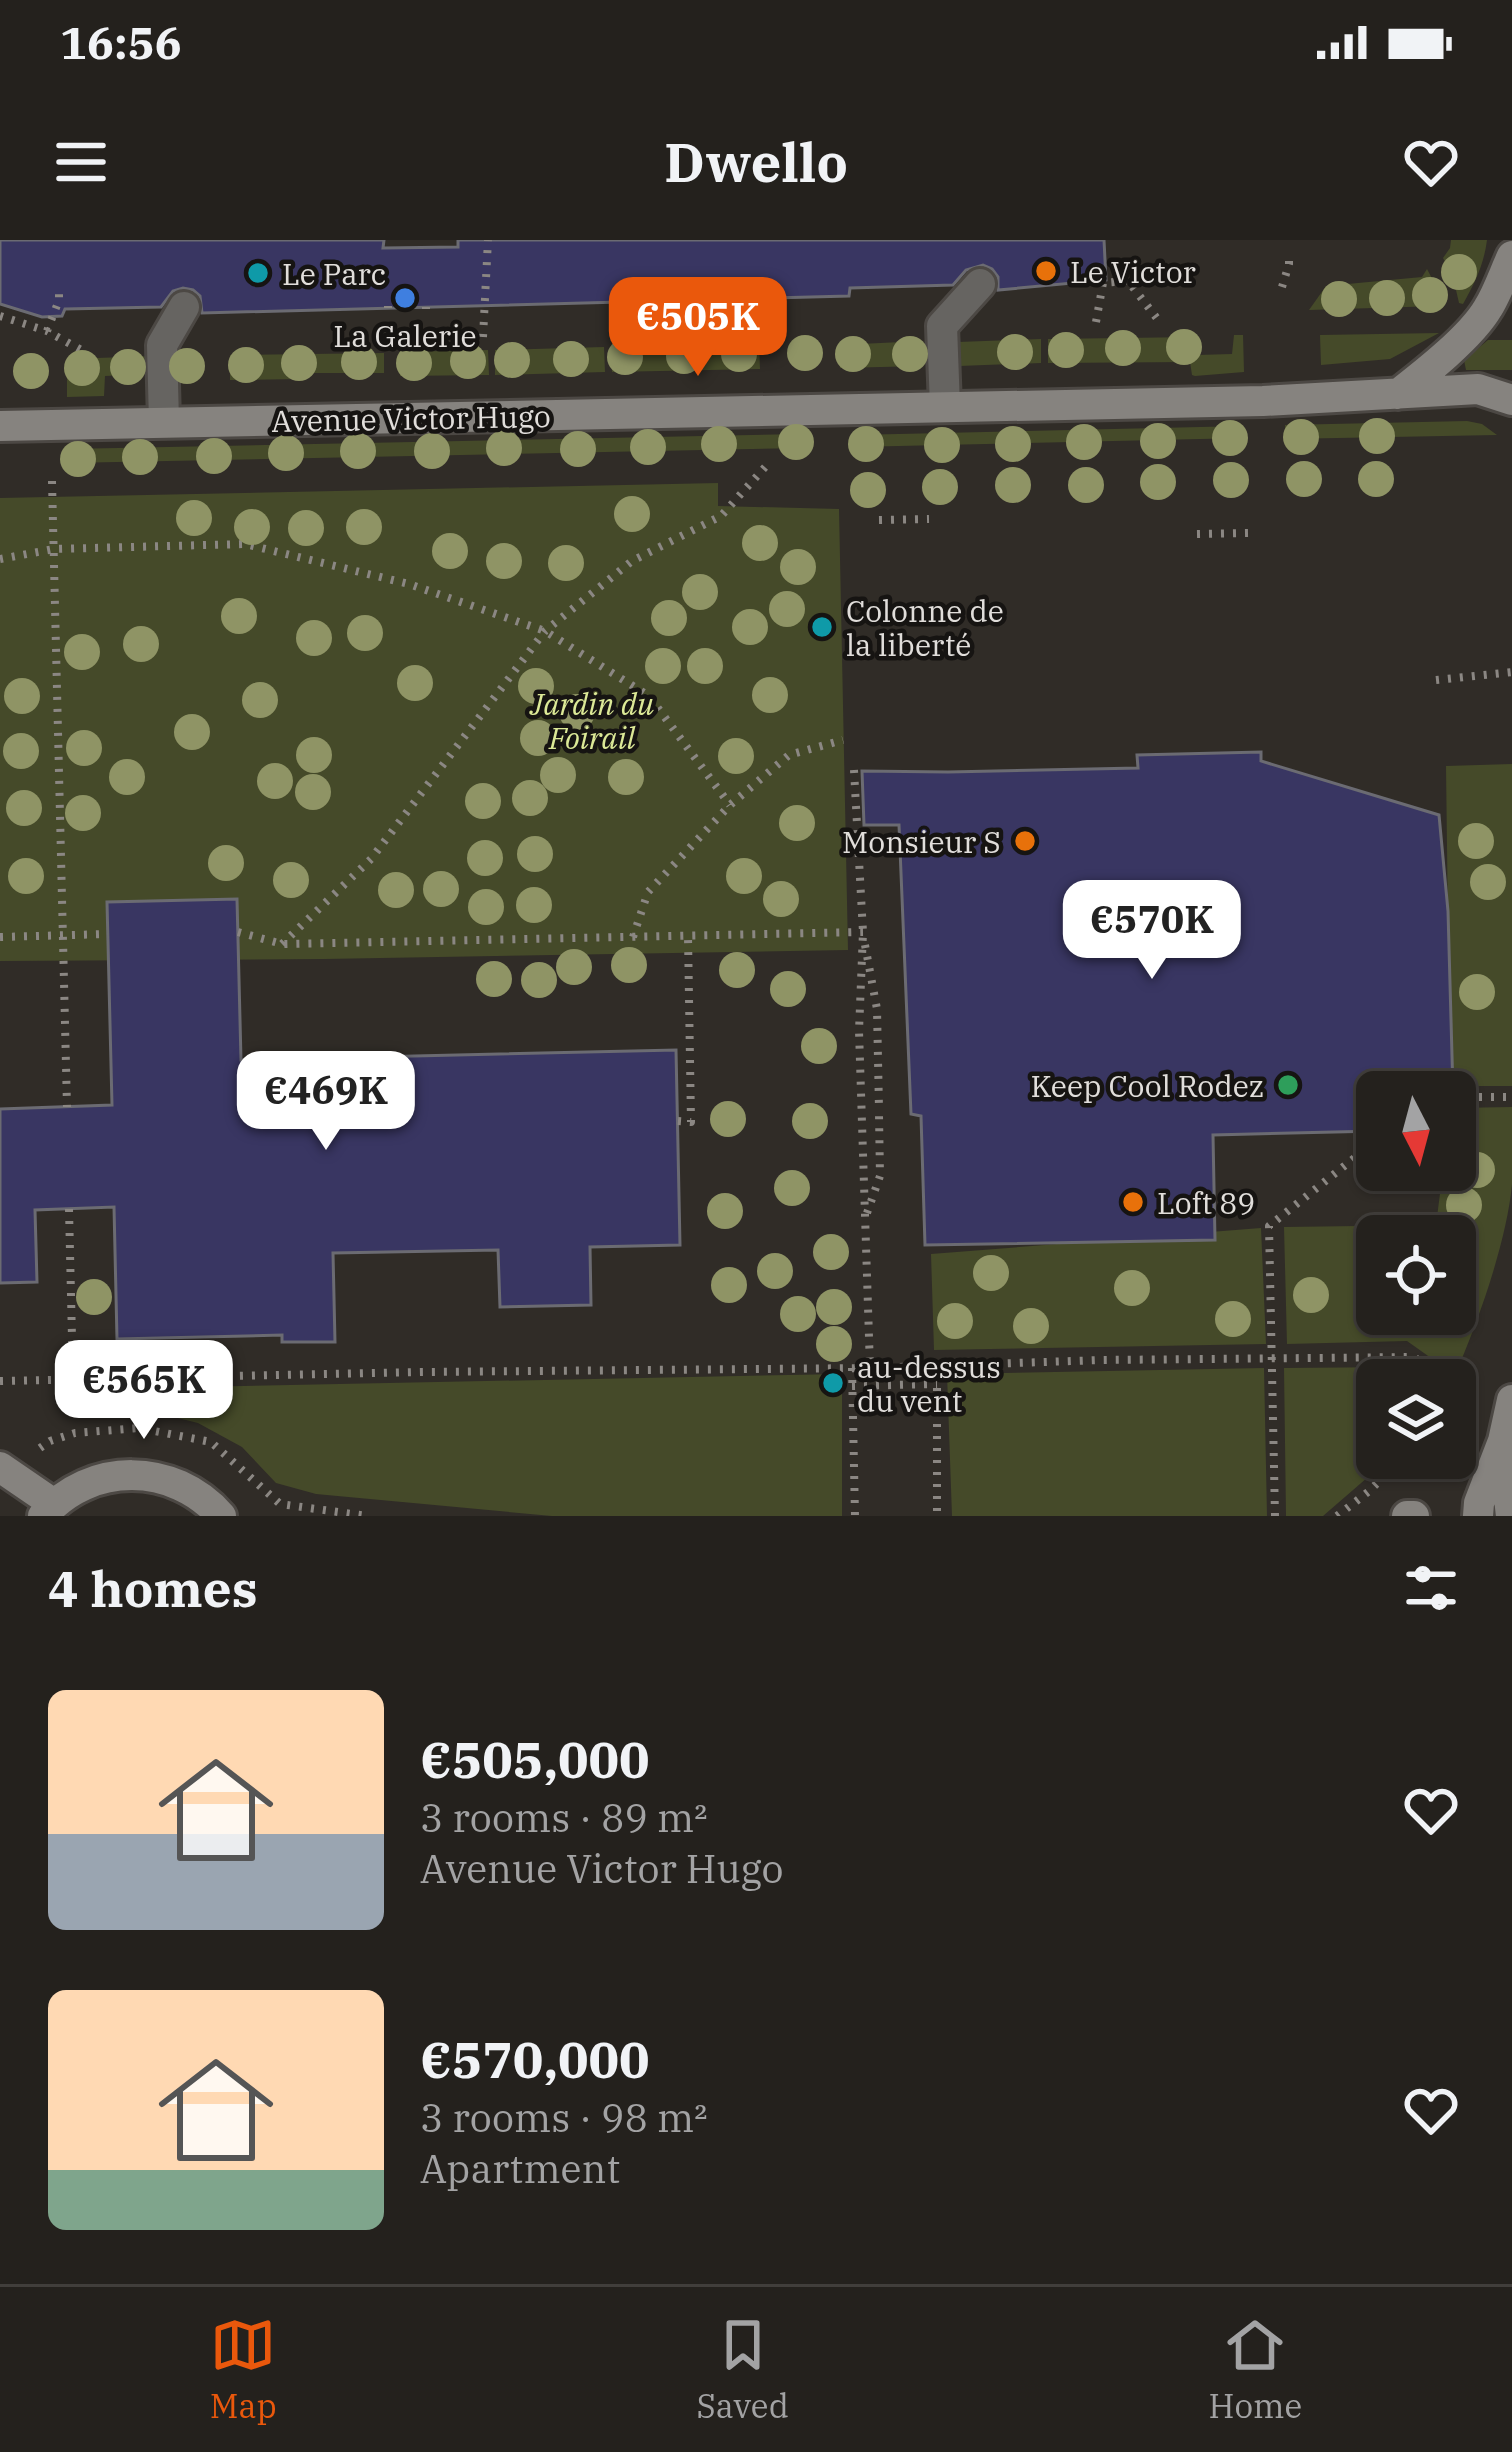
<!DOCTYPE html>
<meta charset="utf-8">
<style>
:root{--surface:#24211d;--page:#302e2a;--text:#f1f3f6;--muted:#a3a3a4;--line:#413e3b;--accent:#ea580c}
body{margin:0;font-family:"IBM Plex Serif",serif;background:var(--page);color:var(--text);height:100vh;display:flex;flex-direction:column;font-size:45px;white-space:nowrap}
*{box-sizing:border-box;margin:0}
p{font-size:39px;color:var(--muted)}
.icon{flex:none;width:66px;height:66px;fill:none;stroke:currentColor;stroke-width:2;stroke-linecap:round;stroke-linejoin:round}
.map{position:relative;height:1276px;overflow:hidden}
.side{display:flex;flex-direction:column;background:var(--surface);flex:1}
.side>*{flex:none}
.needle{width:78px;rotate:174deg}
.fabs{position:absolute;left:1356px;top:831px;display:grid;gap:24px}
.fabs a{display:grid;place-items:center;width:120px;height:120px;border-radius:18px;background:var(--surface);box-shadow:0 3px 9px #0004,0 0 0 3px var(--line);font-size:60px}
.price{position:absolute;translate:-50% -102px;padding:0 27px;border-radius:24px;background:#fff;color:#222;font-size:39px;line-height:78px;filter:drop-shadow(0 3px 6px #0008)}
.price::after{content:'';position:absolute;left:50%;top:72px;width:36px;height:27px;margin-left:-18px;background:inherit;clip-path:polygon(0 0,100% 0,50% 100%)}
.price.active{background:var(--accent);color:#fff}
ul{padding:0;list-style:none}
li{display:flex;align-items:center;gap:36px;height:300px;padding:0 48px}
li span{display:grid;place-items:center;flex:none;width:336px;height:240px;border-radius:18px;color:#555}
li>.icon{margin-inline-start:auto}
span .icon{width:144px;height:144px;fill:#fffc;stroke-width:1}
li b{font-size:51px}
h2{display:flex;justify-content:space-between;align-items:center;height:144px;padding:0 48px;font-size:51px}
.status{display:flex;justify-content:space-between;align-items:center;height:84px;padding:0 60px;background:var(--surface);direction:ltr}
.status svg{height:33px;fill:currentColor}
header{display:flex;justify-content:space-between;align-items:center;height:156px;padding:0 48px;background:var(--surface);font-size:54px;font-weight:700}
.tabs{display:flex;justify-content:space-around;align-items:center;height:168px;border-top:3px solid var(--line);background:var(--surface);font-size:33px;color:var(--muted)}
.tabs a{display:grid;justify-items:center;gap:6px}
.tabs .active{color:var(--accent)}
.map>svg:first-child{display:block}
.green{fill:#454a29;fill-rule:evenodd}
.building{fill:#393662;stroke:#6b6b72;stroke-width:3}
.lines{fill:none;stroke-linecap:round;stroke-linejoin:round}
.service-casing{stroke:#4c4844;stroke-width:36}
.secondary-casing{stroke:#4c4844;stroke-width:36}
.path{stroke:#8b8783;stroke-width:8;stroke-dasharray:3 9;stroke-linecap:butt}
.service{stroke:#666461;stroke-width:30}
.secondary{stroke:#86837f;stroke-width:30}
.tree{fill:#8f9465}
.food-dot{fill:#e8710a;stroke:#161412;stroke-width:4.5}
.culture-dot{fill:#0f9aa8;stroke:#161412;stroke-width:4.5}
.shop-dot{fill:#3f7fe0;stroke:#161412;stroke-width:4.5}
.leisure-dot{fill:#2e9e5b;stroke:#161412;stroke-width:4.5}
.labels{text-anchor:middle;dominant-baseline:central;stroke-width:9;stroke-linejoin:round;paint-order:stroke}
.poi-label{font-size:30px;fill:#e1dedb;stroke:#161412;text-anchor:start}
.street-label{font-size:30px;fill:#e1dedb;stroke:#161412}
.park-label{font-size:30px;font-style:italic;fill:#dce997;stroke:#161412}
</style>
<div class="status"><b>16:56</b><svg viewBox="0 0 49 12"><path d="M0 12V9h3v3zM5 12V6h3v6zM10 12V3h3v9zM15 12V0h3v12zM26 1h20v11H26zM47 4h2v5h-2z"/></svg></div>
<header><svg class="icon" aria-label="menu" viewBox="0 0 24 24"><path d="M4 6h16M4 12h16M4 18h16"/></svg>Dwello<svg class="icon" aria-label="heart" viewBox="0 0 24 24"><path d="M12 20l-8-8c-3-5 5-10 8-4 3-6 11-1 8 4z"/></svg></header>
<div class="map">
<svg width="1512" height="1276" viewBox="0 0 1512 1276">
<rect width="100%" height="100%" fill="#302c27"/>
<path class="green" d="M1451,0H1487C1484,24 1475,43 1463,64L1459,63L1453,37L1443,18L1450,8Z
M1427,29L1435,44L1439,66L1309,70L1326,46L1422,37Z
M1439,93L1390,119L1321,125L1320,95Z
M1234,95H1243L1244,132L1195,136L1192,135L1190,122L1048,123V99L1196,97L1197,115L1232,114Z
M1041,99V123L959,126L958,102Z
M1488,100H1512V130H1466L1464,120Z
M922,101L923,126L840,128L839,105Z
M759,104L760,129L612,132L611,107Z
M604,107L605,132L495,135V110Z
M488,110L489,135L400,136L399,112Z
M384,113V133H300V139L230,140V115Z
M155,116V134L105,136L104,156L67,157V119Z
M1467,181L1482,184L1497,195L1285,199V185Z
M1244,186V198L855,207V195Z
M801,194V208L67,223V209Z
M718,243V266L839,269L848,710L324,719L0,721V258Z
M1512,524V846H1450L1446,526Z
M1512,867C1512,893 1512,919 1512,944C1507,1001 1478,1082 1455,1135L1407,1101L1287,1104L1284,987L1436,985L1443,930H1455V868ZM1377,996H1455V1074H1377Z
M1261,988L1266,1104L934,1110L931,1014Z
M1402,1127L1424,1140H1377V1218H1390L1323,1276H1286L1284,1128Z
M1264,1128L1267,1276H952L947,1134Z
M842,1134V1276H552L316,1254L276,1243L242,1207L198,1183L146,1170L89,1173V1149Z"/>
<path class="building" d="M0,0H384L383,8L458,7V0H1104L1106,40L998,50V37L992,29L983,25L966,30L953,45L850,48L849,56L202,73L200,56L193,50L183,48L173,51L161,67L65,69L62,76L42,77L0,64Z
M1261,512V521L1439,575L1448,671L1453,852H1377V891L1213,895L1215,1000L925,1005L921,876L911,874L899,585H864L862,531L948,532L1138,528L1137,515Z
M237,659L241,820L676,810L680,1005L590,1007L591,1065L500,1067L498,1010L333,1013L335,1102H282V1095L117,1099L114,967L35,970L37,1042L0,1043V869L112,865L107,662Z"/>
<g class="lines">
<defs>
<path id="service" d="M945,167L942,86L980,44
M164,182L162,105L184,67"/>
<path id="secondary" d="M1398,154C1425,133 1471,97 1488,68C1498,52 1504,33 1512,16
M0,186L1263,161L1478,149L1512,160
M1503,1204L1511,1276
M0,1227L54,1264
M43,1276C90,1221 174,1222 221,1276
M1407,1276H1414
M1478,1276L1479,1263L1503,1201L1512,1160"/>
</defs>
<use href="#service" class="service-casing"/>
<use href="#secondary" class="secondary-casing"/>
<path class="path" d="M1282,47L1289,24V13
M388,66V68
M426,67V69
M0,76L47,91L83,111
M1096,82L1103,43L1128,41L1159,81
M47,91L59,60V48
M483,97L488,0
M52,241L67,867
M879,280L929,279
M1197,294L1250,293
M0,319L54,309L245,304L409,344L545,391L649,456L730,565
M1436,440L1512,432
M854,530L863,692L859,791L870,1128
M238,692L282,704L863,692
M0,697L108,694
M633,697L648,652L730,565L789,515L843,500
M282,704L371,619L545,391L632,321L721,276L767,225
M865,705L877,769L879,869
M1455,857H1512
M678,881L691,882L688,696
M69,969L74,1184
M867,973L880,936L879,875
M937,1124V1276
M852,1128L855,1276
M0,1141L421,1132L870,1128L1102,1120L1414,1117L1443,1140
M852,1146L937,1144
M1455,1158L1470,1182
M40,1208L50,1201L75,1193L139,1188L211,1202L280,1264L367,1276
M1275,1276L1269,986L1377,900
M1337,1276L1368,1252L1403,1218"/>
<use href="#service" class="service"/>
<use href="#secondary" class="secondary"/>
</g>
<g class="tree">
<circle cx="1459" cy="32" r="18"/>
<circle cx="1430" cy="55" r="18"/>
<circle cx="1387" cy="58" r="18"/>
<circle cx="1339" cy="59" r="18"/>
<circle cx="1184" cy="107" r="18"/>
<circle cx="1123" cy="108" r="18"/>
<circle cx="1066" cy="110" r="18"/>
<circle cx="1015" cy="112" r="18"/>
<circle cx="805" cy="113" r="18"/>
<circle cx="739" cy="114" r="18"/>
<circle cx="853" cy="114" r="18"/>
<circle cx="910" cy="114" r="18"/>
<circle cx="684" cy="116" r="18"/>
<circle cx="625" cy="117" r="18"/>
<circle cx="571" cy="119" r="18"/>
<circle cx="512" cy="120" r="18"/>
<circle cx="468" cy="121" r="18"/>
<circle cx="359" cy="122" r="18"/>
<circle cx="299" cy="123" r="18"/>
<circle cx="414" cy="123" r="18"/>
<circle cx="246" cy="125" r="18"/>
<circle cx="187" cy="126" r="18"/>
<circle cx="128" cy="127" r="18"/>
<circle cx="82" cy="128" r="18"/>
<circle cx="31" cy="131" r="18"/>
<circle cx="1377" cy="196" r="18"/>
<circle cx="1301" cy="197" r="18"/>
<circle cx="1230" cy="198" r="18"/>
<circle cx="1158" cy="201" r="18"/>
<circle cx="796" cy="202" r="18"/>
<circle cx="1084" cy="202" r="18"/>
<circle cx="719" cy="204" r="18"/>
<circle cx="866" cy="204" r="18"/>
<circle cx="1013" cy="204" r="18"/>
<circle cx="942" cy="205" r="18"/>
<circle cx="648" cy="207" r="18"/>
<circle cx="504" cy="208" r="18"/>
<circle cx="578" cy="209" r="18"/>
<circle cx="358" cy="211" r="18"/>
<circle cx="432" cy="211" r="18"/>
<circle cx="286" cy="213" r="18"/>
<circle cx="214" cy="216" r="18"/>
<circle cx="140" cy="217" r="18"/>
<circle cx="78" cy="219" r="18"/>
<circle cx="1304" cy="239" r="18"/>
<circle cx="1376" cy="239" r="18"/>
<circle cx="1231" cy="240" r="18"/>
<circle cx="1158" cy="242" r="18"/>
<circle cx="1013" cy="245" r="18"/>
<circle cx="1086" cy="245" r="18"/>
<circle cx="940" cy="247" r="18"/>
<circle cx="868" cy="250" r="18"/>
<circle cx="632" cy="274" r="18"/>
<circle cx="194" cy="278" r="18"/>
<circle cx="252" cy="287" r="18"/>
<circle cx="364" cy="287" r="18"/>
<circle cx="306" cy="288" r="18"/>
<circle cx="760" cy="303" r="18"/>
<circle cx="450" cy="311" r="18"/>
<circle cx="504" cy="321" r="18"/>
<circle cx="566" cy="323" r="18"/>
<circle cx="798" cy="327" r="18"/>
<circle cx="700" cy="352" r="18"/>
<circle cx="787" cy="369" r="18"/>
<circle cx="239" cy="376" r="18"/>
<circle cx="669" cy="378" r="18"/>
<circle cx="750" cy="387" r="18"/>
<circle cx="365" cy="393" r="18"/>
<circle cx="314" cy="398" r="18"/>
<circle cx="141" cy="404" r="18"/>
<circle cx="82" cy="412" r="18"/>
<circle cx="663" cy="426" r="18"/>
<circle cx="705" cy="426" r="18"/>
<circle cx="415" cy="443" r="18"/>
<circle cx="536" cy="446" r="18"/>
<circle cx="770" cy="455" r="18"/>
<circle cx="22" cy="456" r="18"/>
<circle cx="260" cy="460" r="18"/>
<circle cx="577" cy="472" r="18"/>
<circle cx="192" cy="492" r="18"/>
<circle cx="538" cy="498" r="18"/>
<circle cx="84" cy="508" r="18"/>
<circle cx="21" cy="511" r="18"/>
<circle cx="314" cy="515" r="18"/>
<circle cx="736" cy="516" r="18"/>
<circle cx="558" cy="535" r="18"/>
<circle cx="127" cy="537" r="18"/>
<circle cx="626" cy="537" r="18"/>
<circle cx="275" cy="541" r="18"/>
<circle cx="313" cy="552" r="18"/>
<circle cx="530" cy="558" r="18"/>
<circle cx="483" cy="561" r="18"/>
<circle cx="24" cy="568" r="18"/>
<circle cx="83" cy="573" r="18"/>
<circle cx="797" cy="583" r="18"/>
<circle cx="1476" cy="601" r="18"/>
<circle cx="535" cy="614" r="18"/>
<circle cx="485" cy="618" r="18"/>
<circle cx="226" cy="623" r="18"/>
<circle cx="26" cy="636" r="18"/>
<circle cx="744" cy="636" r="18"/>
<circle cx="291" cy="640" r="18"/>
<circle cx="1488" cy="642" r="18"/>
<circle cx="441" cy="649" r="18"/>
<circle cx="396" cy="650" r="18"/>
<circle cx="781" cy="659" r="18"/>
<circle cx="534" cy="665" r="18"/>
<circle cx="486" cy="667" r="18"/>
<circle cx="629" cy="725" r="18"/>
<circle cx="574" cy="727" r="18"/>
<circle cx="737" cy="730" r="18"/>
<circle cx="494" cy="739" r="18"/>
<circle cx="539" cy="740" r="18"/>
<circle cx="788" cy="749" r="18"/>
<circle cx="1477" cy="752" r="18"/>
<circle cx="819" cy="806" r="18"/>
<circle cx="728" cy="879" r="18"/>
<circle cx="810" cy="881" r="18"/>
<circle cx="1477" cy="930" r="18"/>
<circle cx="792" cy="948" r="18"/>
<circle cx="1464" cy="965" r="18"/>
<circle cx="725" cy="971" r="18"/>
<circle cx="831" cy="1012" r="18"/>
<circle cx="775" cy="1031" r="18"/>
<circle cx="991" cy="1033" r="18"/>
<circle cx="729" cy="1045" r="18"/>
<circle cx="1132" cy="1048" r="18"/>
<circle cx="1311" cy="1055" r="18"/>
<circle cx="94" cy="1057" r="18"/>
<circle cx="834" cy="1067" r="18"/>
<circle cx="798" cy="1074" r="18"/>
<circle cx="1233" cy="1079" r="18"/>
<circle cx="955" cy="1081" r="18"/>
<circle cx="1031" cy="1086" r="18"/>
<circle cx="834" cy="1104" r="18"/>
</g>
<g class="food-dot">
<circle cx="1046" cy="31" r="12"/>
<circle cx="1025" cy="601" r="12"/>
<circle cx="1133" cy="962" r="12"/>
</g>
<g class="culture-dot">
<circle cx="258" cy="33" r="12"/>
<circle cx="822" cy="387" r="12"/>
<circle cx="833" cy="1143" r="12"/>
</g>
<circle class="shop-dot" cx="405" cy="58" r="12"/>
<circle class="leisure-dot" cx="1288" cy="845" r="12"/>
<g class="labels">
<g class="poi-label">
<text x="1070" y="31">Le Victor</text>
<text x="282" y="33">Le Parc</text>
<text x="405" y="95" text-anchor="middle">La Galerie</text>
<text x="846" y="370">Colonne de<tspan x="846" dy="34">la liberté</tspan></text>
<text x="1001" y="601" text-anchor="end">Monsieur S</text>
<text x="1264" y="845" text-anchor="end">Keep Cool Rodez</text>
<text x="1157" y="962">Loft 89</text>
<text x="857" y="1126">au-dessus<tspan x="857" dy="34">du vent</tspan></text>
</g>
<g class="street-label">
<text transform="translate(411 178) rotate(-1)">Avenue Victor Hugo</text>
</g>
<g class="park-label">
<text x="592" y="463">Jardin du<tspan x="592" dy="34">Foirail</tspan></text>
</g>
</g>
</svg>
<div class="fabs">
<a><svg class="needle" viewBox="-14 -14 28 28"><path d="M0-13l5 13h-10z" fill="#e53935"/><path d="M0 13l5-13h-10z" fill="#a3a3a4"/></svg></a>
<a><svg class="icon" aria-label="locate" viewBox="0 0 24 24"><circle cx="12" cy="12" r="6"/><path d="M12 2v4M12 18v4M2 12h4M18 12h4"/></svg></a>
<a><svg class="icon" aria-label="layers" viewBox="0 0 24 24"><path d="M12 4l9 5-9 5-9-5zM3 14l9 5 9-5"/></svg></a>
</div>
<b class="price active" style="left:698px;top:139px">€505K</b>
<b class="price" style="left:1152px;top:742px">€570K</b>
<b class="price" style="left:326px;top:913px">€469K</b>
<b class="price" style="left:144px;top:1202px">€565K</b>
</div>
<section class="side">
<h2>4 homes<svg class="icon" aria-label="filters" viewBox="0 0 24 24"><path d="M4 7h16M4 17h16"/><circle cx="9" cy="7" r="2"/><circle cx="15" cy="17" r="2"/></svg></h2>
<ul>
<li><span style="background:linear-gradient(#ffd9b3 60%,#9aa5b1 0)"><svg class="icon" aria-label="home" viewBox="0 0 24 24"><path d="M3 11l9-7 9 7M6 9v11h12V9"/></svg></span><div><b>€505,000</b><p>3 rooms · 89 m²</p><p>Avenue Victor Hugo</p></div><svg class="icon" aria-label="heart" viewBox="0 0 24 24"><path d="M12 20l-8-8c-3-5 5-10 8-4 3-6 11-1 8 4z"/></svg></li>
<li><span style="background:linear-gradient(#ffd9b3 75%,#7fa58c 0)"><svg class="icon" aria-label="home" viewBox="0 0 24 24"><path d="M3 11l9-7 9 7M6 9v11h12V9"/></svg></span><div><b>€570,000</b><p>3 rooms · 98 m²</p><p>Apartment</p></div><svg class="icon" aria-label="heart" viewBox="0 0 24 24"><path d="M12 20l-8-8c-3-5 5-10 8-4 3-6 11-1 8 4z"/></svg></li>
</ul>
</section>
<nav class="tabs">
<a class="active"><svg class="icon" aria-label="map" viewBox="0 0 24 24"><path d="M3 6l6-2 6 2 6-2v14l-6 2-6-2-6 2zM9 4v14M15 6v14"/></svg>Map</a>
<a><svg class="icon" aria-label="saved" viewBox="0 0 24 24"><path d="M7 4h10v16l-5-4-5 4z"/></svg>Saved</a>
<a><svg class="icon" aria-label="home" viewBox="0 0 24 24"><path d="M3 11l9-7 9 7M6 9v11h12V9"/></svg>Home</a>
</nav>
